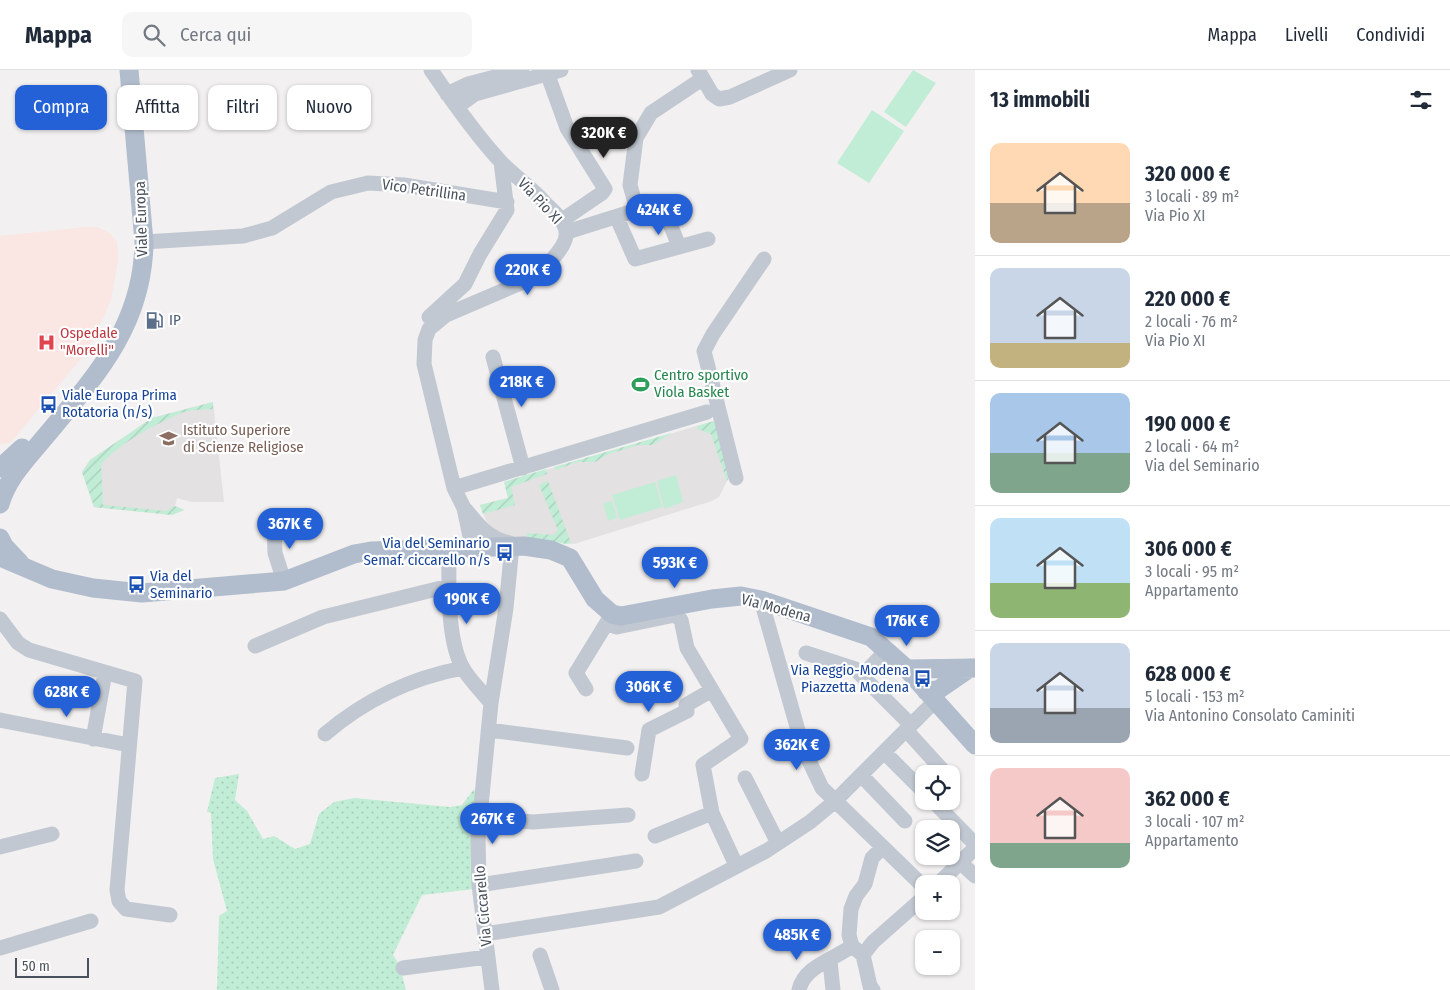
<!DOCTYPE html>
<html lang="it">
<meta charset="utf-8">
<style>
:root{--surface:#fff;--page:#f6f6f7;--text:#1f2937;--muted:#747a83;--line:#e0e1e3;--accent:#2461d7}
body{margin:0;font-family:"Fira Sans Condensed",sans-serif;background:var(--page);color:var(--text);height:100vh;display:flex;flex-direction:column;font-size:19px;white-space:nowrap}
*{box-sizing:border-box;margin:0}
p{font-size:16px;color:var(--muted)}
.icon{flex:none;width:28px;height:28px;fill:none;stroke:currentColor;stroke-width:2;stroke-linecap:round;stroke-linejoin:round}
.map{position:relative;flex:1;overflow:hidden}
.drawer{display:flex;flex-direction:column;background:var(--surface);width:475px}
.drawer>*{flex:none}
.guide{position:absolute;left:15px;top:15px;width:475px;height:45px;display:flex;gap:10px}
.buttons{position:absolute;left:915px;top:695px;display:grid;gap:10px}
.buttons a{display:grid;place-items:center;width:45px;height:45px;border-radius:10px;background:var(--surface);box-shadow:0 1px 4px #0004;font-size:25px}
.scale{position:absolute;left:15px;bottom:12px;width:74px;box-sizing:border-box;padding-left:5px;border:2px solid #49515c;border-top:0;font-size:14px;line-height:18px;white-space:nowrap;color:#49515c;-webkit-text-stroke:4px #fff;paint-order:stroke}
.price{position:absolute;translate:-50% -42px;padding:0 11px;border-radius:18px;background:var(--accent);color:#fff;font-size:16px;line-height:32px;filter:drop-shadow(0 1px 2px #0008)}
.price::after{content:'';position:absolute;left:50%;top:30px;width:15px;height:11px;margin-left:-8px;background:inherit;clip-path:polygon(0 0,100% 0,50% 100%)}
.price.current{background:#222;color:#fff}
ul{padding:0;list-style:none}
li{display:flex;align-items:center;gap:15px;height:125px;padding:0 15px}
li+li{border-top:1px solid var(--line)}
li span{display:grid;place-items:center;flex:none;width:140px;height:100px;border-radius:10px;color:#555}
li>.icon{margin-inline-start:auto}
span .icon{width:60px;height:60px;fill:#fffc;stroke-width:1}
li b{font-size:21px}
h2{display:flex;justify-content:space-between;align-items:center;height:60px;padding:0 15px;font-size:21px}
.chip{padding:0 18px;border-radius:10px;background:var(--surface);box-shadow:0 1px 4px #0004;font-size:18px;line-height:45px}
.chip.current{background:var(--accent);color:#fff}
header{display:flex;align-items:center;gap:30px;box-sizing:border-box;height:70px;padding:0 25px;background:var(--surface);border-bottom:1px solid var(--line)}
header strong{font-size:24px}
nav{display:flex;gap:28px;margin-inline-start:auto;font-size:18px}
.search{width:350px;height:45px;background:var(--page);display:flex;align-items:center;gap:12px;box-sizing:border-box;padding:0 18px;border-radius:10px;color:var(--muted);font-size:19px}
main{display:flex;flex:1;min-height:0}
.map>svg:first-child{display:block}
.education{fill:#e3e1e1}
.medical{fill:#fae6e2}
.grass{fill:url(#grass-dots)}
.garden{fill:url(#garden-furrows)}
.pitch{fill:#c1edd6}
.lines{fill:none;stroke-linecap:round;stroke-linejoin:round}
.minor{stroke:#c1c8d1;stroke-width:15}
.major{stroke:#b1bccd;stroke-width:19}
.labels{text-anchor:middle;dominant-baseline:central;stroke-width:4.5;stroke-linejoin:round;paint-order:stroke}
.street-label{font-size:15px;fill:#49515c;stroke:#fff}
.service-label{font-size:15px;fill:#4e5e75;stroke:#fff;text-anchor:start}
.health-label{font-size:15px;fill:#be3a42;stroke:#fff;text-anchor:start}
.leisure-label{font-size:15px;fill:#27864d;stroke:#fff;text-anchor:start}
.transit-label{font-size:15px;fill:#164399;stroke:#fff;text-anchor:start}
.education-label{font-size:15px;fill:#785e54;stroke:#fff;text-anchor:start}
</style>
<header>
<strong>Mappa</strong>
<div class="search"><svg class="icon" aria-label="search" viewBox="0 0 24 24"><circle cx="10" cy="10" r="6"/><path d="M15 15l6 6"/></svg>Cerca qui</div>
<nav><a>Mappa</a><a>Livelli</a><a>Condividi</a></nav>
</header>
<main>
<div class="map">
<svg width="975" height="920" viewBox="0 0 975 920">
<defs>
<pattern id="grass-dots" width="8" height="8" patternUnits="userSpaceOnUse" patternTransform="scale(1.25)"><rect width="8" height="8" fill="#c1edd6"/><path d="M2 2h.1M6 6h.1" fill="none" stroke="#a7cdba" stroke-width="1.8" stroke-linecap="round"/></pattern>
<pattern id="garden-furrows" width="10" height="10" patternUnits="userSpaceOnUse" patternTransform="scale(1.25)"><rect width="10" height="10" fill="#c1edd6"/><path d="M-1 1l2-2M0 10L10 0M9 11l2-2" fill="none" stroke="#a7cdba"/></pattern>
</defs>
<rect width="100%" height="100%" fill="#f2f0f0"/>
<path class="education" d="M213,332L224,432H191L177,428L175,436L184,440L172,445L94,437L82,402L90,390L152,348Z
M714,351L731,403L719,427L712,431L574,474L503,466L490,457L485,448L480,435L508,428L504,412Z"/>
<path class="medical" d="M86,157H97L111,164L117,172L118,190L111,229L99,258L83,286L10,373L0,374V166Z"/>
<path class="grass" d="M239,704L235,730L247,741L263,769L274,766L295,779L310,774L319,744L334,732L354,728L450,737L462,735L474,719L477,729L475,819L422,825L393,885L399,894L406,920H217L219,846L227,841L213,789L211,743L207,742L215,708Z"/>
<path class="garden" d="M213,332V339C203,340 188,339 179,344C151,357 123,371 101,394L103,435L166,441L175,436L184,440L172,445L94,437L82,402L90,390L152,348Z
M714,351L731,403L727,411L711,364L698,359L697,356Z
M672,363L653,375H638L609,384L595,392H577L556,400L554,397Z
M546,399L547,404L511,417L515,435L483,444L480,435L508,428L504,412Z
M548,411L571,473L567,474L527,468V463L554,465L558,460L539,415Z"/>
<path class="pitch" d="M913,0L936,13L906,57L884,42Z
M872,40L904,61L869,113L837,93Z
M676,405L683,432L664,439L657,411Z
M655,412L662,437L620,450L612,425Z
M612,431L617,448L608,451L603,433Z"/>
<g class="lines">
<path class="minor" d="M431,0C452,31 475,64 501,92C515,107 533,118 546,134C553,141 565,151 566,161C569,177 541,201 530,209L446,245L429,259L425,270L424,294L454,418L464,438L472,476
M546,0L567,58L605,119L602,123L561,151
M698,0L712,24L719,29L730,27L790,0
M447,24L468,14L522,0
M457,37L475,24L561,0
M637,140L630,115L636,68L651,43L702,9
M617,148L635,189L708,169
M567,162L637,140L663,137L679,176
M144,172L243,166L272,158L331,122L368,113L404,115L507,132
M429,247L465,214L480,184L507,140L501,92
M493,287L523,398
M736,408L704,281L713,264L764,189
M454,418L707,342
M466,440C479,456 489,469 510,473
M274,453L275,483L284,511
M449,477C449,509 446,572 464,600C471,611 482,622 491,633
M761,530L803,678L822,718L924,817
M0,549L18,573L29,580L135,611L117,820L119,831L126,839L170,845
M607,554L617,557L675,545L681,550L687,578L741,669L703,695L712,743
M255,576L323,547L449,516
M806,583L855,599L911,655
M862,606L886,581
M586,619L576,603L611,546
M0,650L129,675
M489,660L627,678
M906,660L946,704
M325,664C366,629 410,608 463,598
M93,669L105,603
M884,682L924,722
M642,704L649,660L687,641L686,635L712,620
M861,705L905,751
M745,708L778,773
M933,731L975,774
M480,748L533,752L628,745
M655,766L712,743L736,795
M0,777L52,764
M960,792L975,806
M938,814L975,778
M479,815L636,791
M485,864L659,837L766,781L810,752L834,732L935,631
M0,878L91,851
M540,885L552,920
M863,885L852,876L849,865L851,839L856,826L865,814L872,788L882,778
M830,891L833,920
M403,898L487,887
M492,920L479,815L478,767L491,633L506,538L512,476
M799,920C804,896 835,889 852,876
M873,920L870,916L863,885L873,872L924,827"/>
<path class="major" d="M0,398L22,378
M0,434C8,407 27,389 44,368C95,307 143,256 144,172L129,0
M0,468L4,476L20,493
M0,487L52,509L93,518L142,523L284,511L354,484L371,481L524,476L551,480L570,488L595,529L612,544L621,546L712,529L741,526L761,530L871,567L907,599L975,675
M907,599L975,598
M926,621L938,620L970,598"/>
</g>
<defs>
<symbol id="fuel-bare" viewBox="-9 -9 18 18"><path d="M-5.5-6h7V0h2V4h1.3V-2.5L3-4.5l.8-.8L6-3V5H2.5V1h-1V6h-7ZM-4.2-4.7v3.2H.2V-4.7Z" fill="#5c6f8a" stroke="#fff" stroke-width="2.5" paint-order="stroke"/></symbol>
<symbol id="hospital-bare" viewBox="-9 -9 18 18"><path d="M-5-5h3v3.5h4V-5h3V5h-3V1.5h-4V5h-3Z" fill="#e0444e" stroke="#fff" stroke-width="2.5" paint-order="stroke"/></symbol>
<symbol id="stadium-bare" viewBox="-9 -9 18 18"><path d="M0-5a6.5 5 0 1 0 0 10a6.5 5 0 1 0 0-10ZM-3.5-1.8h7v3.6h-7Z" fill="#2e9e5b" stroke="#fff" stroke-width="2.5" paint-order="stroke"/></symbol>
<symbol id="bus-bare" viewBox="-9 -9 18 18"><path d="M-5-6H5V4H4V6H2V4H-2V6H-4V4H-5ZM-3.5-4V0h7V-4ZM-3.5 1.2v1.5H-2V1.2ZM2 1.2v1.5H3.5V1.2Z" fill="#1a4fb4" stroke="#fff" stroke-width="2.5" paint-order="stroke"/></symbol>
<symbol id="university-bare" viewBox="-9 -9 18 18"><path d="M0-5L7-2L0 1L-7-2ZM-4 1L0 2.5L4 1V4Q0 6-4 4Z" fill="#8d6e63" stroke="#fff" stroke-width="2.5" paint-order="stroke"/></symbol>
</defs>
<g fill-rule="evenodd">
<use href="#fuel-bare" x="142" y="238" width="25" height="25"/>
<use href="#hospital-bare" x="34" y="260" width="25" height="25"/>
<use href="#stadium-bare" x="628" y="302" width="25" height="25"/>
<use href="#bus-bare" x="36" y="322" width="25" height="25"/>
<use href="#university-bare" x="156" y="356" width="25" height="25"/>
<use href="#bus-bare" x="492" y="470" width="25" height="25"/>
<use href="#bus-bare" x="124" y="502" width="25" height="25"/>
<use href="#bus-bare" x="910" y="596" width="25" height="25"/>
</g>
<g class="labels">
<g class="street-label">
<text transform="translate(424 120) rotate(8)">Vico Petrillina</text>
<text transform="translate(540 131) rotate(47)">Via Pio XI</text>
<text transform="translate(141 149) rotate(-92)">Viale Europa</text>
<text transform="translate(776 538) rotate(15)">Via Modena</text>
<text transform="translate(483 836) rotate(-95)">Via Ciccarello</text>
</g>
<g class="service-label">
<text x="169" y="250">IP</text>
</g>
<g class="health-label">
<text x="60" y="263">Ospedale<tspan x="60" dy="17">"Morelli"</tspan></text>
</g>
<g class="leisure-label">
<text x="654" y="305">Centro sportivo<tspan x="654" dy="17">Viola Basket</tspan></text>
</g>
<g class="transit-label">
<text x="62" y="325">Viale Europa Prima<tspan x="62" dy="17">Rotatoria (n/s)</tspan></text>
<text x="490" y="473" text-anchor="end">Via del Seminario<tspan x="490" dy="17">Semaf. ciccarello n/s</tspan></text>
<text x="150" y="506">Via del<tspan x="150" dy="17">Seminario</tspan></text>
<text x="909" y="600" text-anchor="end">Via Reggio-Modena<tspan x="909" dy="17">Piazzetta Modena</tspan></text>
</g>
<g class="education-label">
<text x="183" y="360">Istituto Superiore<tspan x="183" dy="17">di Scienze Religiose</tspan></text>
</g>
</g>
</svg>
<div class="buttons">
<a><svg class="icon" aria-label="locate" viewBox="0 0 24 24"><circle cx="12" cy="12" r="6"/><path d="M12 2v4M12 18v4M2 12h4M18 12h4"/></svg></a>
<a><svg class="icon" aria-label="layers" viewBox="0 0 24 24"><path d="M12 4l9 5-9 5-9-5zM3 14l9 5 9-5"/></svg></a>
<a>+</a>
<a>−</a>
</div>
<div class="scale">50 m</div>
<b class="price current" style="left:604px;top:89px">320K €</b>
<b class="price" style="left:659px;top:166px">424K €</b>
<b class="price" style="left:528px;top:226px">220K €</b>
<b class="price" style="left:522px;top:338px">218K €</b>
<b class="price" style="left:290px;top:480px">367K €</b>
<b class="price" style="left:675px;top:519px">593K €</b>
<b class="price" style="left:467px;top:555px">190K €</b>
<b class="price" style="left:907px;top:577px">176K €</b>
<b class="price" style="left:649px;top:643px">306K €</b>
<b class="price" style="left:67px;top:648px">628K €</b>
<b class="price" style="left:797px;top:701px">362K €</b>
<b class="price" style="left:493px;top:775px">267K €</b>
<b class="price" style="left:797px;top:891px">485K €</b>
<div class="guide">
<a class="chip current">Compra</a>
<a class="chip">Affitta</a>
<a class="chip">Filtri</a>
<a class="chip">Nuovo</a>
</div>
</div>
<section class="drawer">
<h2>13 immobili<svg class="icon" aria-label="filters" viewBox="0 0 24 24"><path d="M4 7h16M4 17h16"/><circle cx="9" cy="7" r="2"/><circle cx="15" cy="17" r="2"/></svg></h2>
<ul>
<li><span style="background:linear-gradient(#ffd9b3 60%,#b9a48a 0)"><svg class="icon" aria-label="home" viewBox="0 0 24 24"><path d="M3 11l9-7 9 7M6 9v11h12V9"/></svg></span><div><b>320 000 €</b><p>3 locali · 89 m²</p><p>Via Pio XI</p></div></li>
<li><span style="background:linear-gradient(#c9d6e8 75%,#c2b280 0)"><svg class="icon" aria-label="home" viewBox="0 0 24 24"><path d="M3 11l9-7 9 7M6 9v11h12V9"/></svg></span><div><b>220 000 €</b><p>2 locali · 76 m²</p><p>Via Pio XI</p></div></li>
<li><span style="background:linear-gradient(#a9c7e8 60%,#7fa58c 0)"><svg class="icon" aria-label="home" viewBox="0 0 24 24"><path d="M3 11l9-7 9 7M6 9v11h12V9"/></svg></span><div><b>190 000 €</b><p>2 locali · 64 m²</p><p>Via del Seminario</p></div></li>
<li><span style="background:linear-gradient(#bfe0f5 65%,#8fb573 0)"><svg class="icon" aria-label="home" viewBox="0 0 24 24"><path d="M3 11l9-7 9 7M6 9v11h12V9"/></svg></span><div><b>306 000 €</b><p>3 locali · 95 m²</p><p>Appartamento</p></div></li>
<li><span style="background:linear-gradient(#c9d6e8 65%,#9aa5b1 0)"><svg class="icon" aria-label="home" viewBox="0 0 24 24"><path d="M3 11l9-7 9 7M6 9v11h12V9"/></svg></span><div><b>628 000 €</b><p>5 locali · 153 m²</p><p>Via Antonino Consolato Caminiti</p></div></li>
<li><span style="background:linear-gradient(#f6c9c9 75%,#7fa58c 0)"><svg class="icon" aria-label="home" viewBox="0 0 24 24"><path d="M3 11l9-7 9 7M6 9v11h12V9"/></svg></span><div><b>362 000 €</b><p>3 locali · 107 m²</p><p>Appartamento</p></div></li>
</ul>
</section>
</main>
